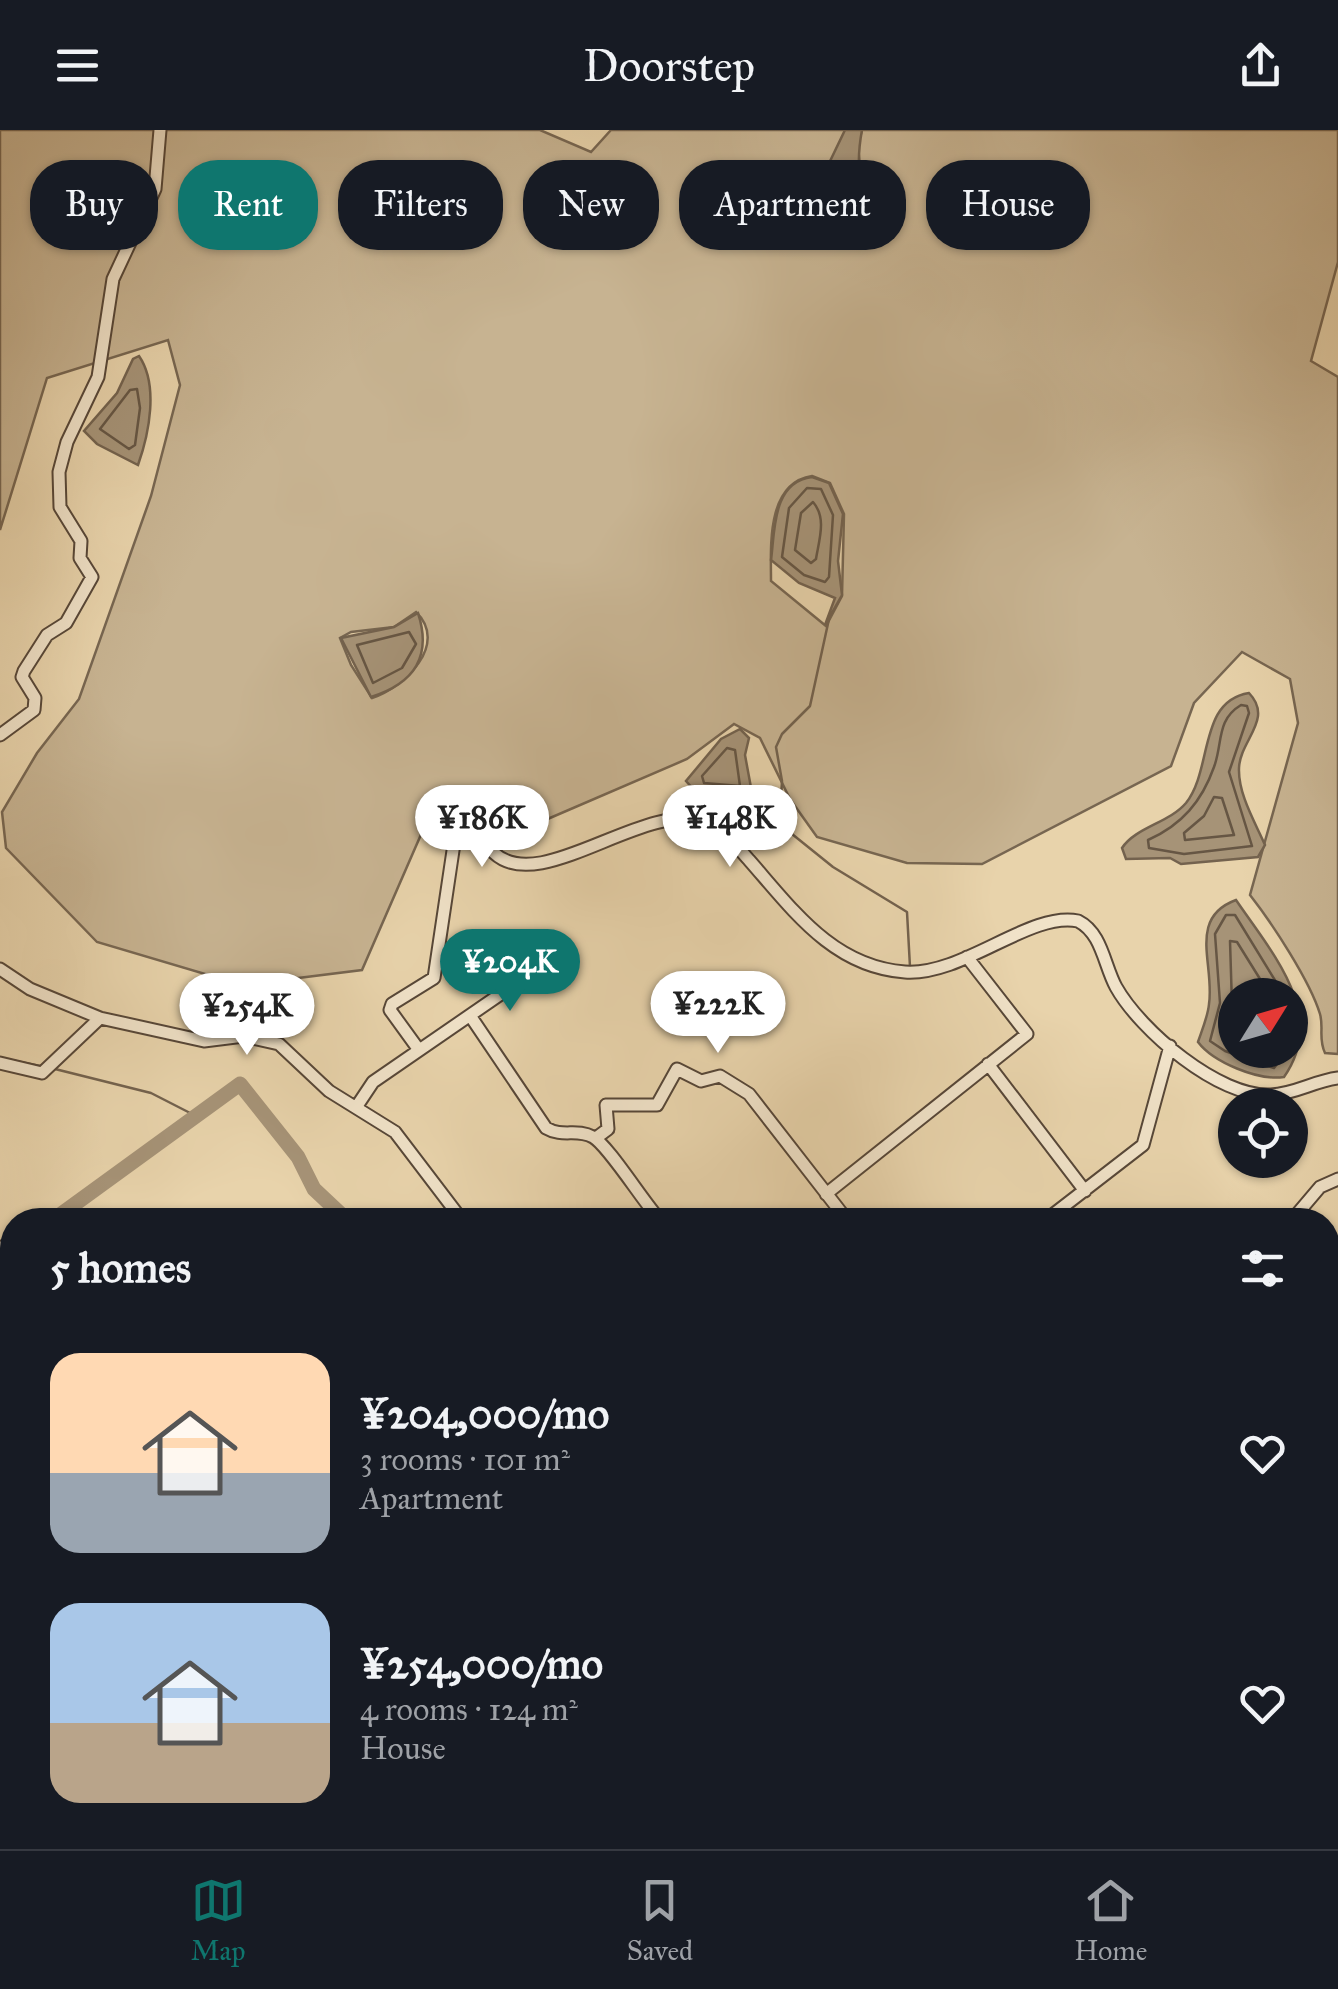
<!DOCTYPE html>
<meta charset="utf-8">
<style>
:root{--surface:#171b24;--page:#20242c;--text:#f1f3f6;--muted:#9ea1a6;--line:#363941;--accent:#0f766e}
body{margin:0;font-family:"IM FELL Great Primer",serif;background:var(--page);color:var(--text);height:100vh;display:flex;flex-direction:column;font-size:38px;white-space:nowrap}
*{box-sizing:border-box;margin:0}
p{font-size:32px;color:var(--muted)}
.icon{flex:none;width:55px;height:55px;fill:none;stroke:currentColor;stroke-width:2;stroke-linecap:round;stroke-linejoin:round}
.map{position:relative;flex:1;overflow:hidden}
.panel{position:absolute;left:0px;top:1078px;width:1340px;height:642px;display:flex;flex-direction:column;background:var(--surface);border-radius:40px 40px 0 0;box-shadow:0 2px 8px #0004}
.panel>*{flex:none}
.guide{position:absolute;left:30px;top:30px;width:1280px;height:90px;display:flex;gap:20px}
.needle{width:65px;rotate:53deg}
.buttons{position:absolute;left:1218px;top:848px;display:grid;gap:20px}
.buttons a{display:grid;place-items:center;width:90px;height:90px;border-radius:50%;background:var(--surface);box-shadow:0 2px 8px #0004;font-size:50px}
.price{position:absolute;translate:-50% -85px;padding:0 22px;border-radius:35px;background:#fff;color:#222;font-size:32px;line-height:65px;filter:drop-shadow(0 2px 5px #0008)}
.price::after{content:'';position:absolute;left:50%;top:60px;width:30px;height:22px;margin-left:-15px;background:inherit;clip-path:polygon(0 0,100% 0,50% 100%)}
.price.on{background:var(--accent);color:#fff}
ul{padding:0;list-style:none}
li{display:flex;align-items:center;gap:30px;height:250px;padding:0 50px}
li span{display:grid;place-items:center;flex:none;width:280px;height:200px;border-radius:30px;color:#555}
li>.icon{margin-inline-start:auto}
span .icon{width:120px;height:120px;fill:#fffc;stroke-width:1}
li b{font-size:42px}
h2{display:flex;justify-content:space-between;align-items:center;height:120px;padding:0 50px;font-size:42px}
.tag{padding:0 35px;border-radius:40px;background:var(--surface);box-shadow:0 2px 8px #0004;font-size:35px;line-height:90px}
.tag.on{background:var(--accent);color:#fff}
header{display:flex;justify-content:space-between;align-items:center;height:130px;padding:0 50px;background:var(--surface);font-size:45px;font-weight:600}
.tabs{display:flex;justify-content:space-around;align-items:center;height:140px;border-top:2px solid var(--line);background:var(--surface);font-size:28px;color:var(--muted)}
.tabs a{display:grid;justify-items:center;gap:5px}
.tabs .on{color:var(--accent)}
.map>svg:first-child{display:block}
.green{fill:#c7b391;stroke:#776651;stroke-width:2.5;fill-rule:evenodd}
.water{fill:#a69377;stroke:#73624e;stroke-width:2.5;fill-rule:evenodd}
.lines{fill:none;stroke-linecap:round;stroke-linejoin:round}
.shore{stroke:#665644;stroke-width:2.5}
.stream{stroke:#73624e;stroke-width:2.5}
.river{stroke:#a69377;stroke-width:15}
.minor-casing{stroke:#574738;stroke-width:15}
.highway-casing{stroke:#271811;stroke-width:21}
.minor{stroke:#f0e2c8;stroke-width:11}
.highway{stroke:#e8d3ab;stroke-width:18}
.rail{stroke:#271811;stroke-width:2.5;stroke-dasharray:18 18;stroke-linecap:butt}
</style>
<header><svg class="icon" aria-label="menu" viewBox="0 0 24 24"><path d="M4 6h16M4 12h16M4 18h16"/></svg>Doorstep<svg class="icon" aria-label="share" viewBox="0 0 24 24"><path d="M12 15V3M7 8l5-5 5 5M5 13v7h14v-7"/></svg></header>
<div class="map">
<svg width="1338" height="1719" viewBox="0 0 1338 1719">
<rect width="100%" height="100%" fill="#e8d3ab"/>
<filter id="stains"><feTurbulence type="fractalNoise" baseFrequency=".002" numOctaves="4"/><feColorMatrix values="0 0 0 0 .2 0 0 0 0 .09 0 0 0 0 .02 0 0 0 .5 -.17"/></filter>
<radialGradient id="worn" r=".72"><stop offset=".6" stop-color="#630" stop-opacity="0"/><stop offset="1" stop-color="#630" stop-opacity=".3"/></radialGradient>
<path class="green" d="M0,0H540L591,22L611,0H845L849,68L862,61L858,15L862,0H1338V132L1311,231L1338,247V924L1325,923C1318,908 1324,898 1320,884C1310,851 1272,793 1250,765L1298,593L1290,549L1242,522L1194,573L1171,636L982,734L907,733L817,707L790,669L760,608L734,594L687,629L536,694L471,657L433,677L362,840L242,855L97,812L6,718L2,682L37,623L79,569L151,366L180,255L168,210L47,248L0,400ZM812,346L830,353L844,384L842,466L826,496L771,451C771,417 766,353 812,346ZM416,482C449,514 405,557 372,568L351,535L340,508L351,502L394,497Z
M239,1708H351L341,1719H241Z"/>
<path class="water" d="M845,0H862C858,21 857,39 862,61L848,68L820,52Z
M139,226C159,255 149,304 138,335L97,314L84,301L117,263L133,229Z
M812,347L829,353L843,384L838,431L842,465L825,495L835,468L799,453L771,430C775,401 772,352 812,347Z
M418,483C432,526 415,553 371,567L341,508L394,497Z
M1249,563C1274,589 1240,610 1239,638C1238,664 1255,692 1265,715L1258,727L1181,734L1170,728L1126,729L1122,718C1136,697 1169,693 1186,673C1213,639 1198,571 1249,563Z
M740,599L749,608L745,625L752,663L745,669L695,661L686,651L721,609Z
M1236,770C1272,823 1328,884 1284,947C1258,951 1213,932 1198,912C1202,900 1208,886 1209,874C1215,835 1187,788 1236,770ZM1235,865H1290V920H1235Z"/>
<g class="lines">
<path class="shore" d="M137,259L140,278L135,315L129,319L100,299L130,260Z
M807,358L821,359L833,385L829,447L825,452L804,445L782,427L789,378Z
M813,372C827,388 819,410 816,429L811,433L795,420L801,383Z
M409,502L416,514L402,538L373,553L357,515Z
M1241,575L1247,576L1249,583L1229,642L1252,716L1184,724L1149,718L1148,710C1182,695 1202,671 1214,637C1223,613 1216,590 1241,575Z
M727,618L735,620L740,656L704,653L702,646Z
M1214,667L1222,668L1234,705L1185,710L1184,703L1204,686Z
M1284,865L1235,785H1226L1215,804L1220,873L1210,911L1225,921L1274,938L1288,920
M1235,912L1224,904L1232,875L1230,811L1237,812L1270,865"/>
<path class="stream" d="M829,489L810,576L782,604L776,617L782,651L780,687L792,704L833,737L907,782L910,837
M6,929L40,936
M55,939L151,963L196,986"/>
<path class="river" d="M53,1090L240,954L298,1027L314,1059L347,1090
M0,1133L2,1131"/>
<defs>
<path id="minor" d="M0,605L34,580L35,568L22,547L24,541L47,505L66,493L92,447L80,428L81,411L60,377L59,342L67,312L98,247L113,149L155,59L160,0
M0,839L30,859L100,888L204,911L244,906L279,914L329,961L395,1002L462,1090
M471,887L546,998C563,1008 576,998 593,1007C608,1015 644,1073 660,1090
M419,920L390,880L392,874L434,848L458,687L469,685C478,697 482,712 494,723C540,766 642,672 704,691C723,696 736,716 749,730C793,780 833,837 905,842C963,846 1030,781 1078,791C1102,803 1104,835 1116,857C1140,900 1219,968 1271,965C1295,964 1314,951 1338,948
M0,933L42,943L100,888
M988,934L1085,1061
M357,976L373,952L524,848
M596,1008L608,999L606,975H657L677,939L701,951L720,946L749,964L847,1090
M826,1064L1027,904L967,827
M1046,1090L1143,1015L1170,916
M1292,1090L1320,1057L1338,1049
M0,1117L12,1122
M1328,1164L1338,1169
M1328,1283L1338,1274
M1328,1343L1338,1355
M0,1444L12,1432
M1328,1449L1338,1447
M0,1484L12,1489
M0,1558L9,1584
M1328,1606L1338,1611
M1328,1647L1338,1653
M89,1708L99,1719
M169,1708L183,1719
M959,1708L966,1714L971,1708
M983,1708L997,1719
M1012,1708L1017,1719
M78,1719L90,1709
M580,1719L586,1708
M875,1719L887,1708
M938,1719L944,1708
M1158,1719L1160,1708"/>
<path id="highway" d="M0,1252L12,1256
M1072,1708L1091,1719"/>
</defs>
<use href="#minor" class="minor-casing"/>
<use href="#highway" class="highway-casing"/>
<use href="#minor" class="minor"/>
<use href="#highway" class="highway"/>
<path class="rail" d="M0,1128L12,1132
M0,1149L12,1153
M1328,1626L1338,1630
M1328,1670L1338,1678"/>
</g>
<rect width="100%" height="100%" filter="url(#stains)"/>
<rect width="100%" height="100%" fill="url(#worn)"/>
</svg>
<div class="buttons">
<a><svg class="needle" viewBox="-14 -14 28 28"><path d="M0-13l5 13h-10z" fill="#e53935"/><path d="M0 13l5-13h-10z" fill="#9ea1a6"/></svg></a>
<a><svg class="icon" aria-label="locate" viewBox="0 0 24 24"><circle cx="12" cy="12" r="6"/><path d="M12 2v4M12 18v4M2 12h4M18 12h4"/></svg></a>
</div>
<b class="price" style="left:482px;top:740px">¥186K</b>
<b class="price" style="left:730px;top:740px">¥148K</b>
<b class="price on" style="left:510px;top:884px">¥204K</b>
<b class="price" style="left:718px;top:926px">¥222K</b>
<b class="price" style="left:247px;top:928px">¥254K</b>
<div class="guide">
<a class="tag">Buy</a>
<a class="tag on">Rent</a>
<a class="tag">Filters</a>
<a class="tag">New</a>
<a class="tag">Apartment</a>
<a class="tag">House</a>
</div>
<section class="panel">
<h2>5 homes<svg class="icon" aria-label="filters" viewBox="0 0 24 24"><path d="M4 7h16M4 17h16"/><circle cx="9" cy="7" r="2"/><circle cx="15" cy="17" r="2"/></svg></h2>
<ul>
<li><span style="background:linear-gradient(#ffd9b3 60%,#9aa5b1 0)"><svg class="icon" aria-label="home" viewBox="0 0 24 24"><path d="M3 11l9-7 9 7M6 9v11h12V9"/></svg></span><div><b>¥204,000/mo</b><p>3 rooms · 101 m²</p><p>Apartment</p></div><svg class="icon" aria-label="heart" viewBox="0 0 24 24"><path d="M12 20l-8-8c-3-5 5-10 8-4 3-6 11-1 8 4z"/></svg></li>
<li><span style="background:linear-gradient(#a9c7e8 60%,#b9a48a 0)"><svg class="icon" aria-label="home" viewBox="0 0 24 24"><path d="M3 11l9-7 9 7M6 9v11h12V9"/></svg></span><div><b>¥254,000/mo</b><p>4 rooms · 124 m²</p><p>House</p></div><svg class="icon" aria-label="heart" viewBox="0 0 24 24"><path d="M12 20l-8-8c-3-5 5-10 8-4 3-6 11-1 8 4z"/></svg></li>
</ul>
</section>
</div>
<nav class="tabs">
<a class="on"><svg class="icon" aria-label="map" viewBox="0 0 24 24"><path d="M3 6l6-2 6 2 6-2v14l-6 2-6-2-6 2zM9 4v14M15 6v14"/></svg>Map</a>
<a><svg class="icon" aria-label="saved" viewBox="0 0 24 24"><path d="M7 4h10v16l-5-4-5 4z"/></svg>Saved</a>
<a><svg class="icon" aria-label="home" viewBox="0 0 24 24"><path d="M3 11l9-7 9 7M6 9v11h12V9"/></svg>Home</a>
</nav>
